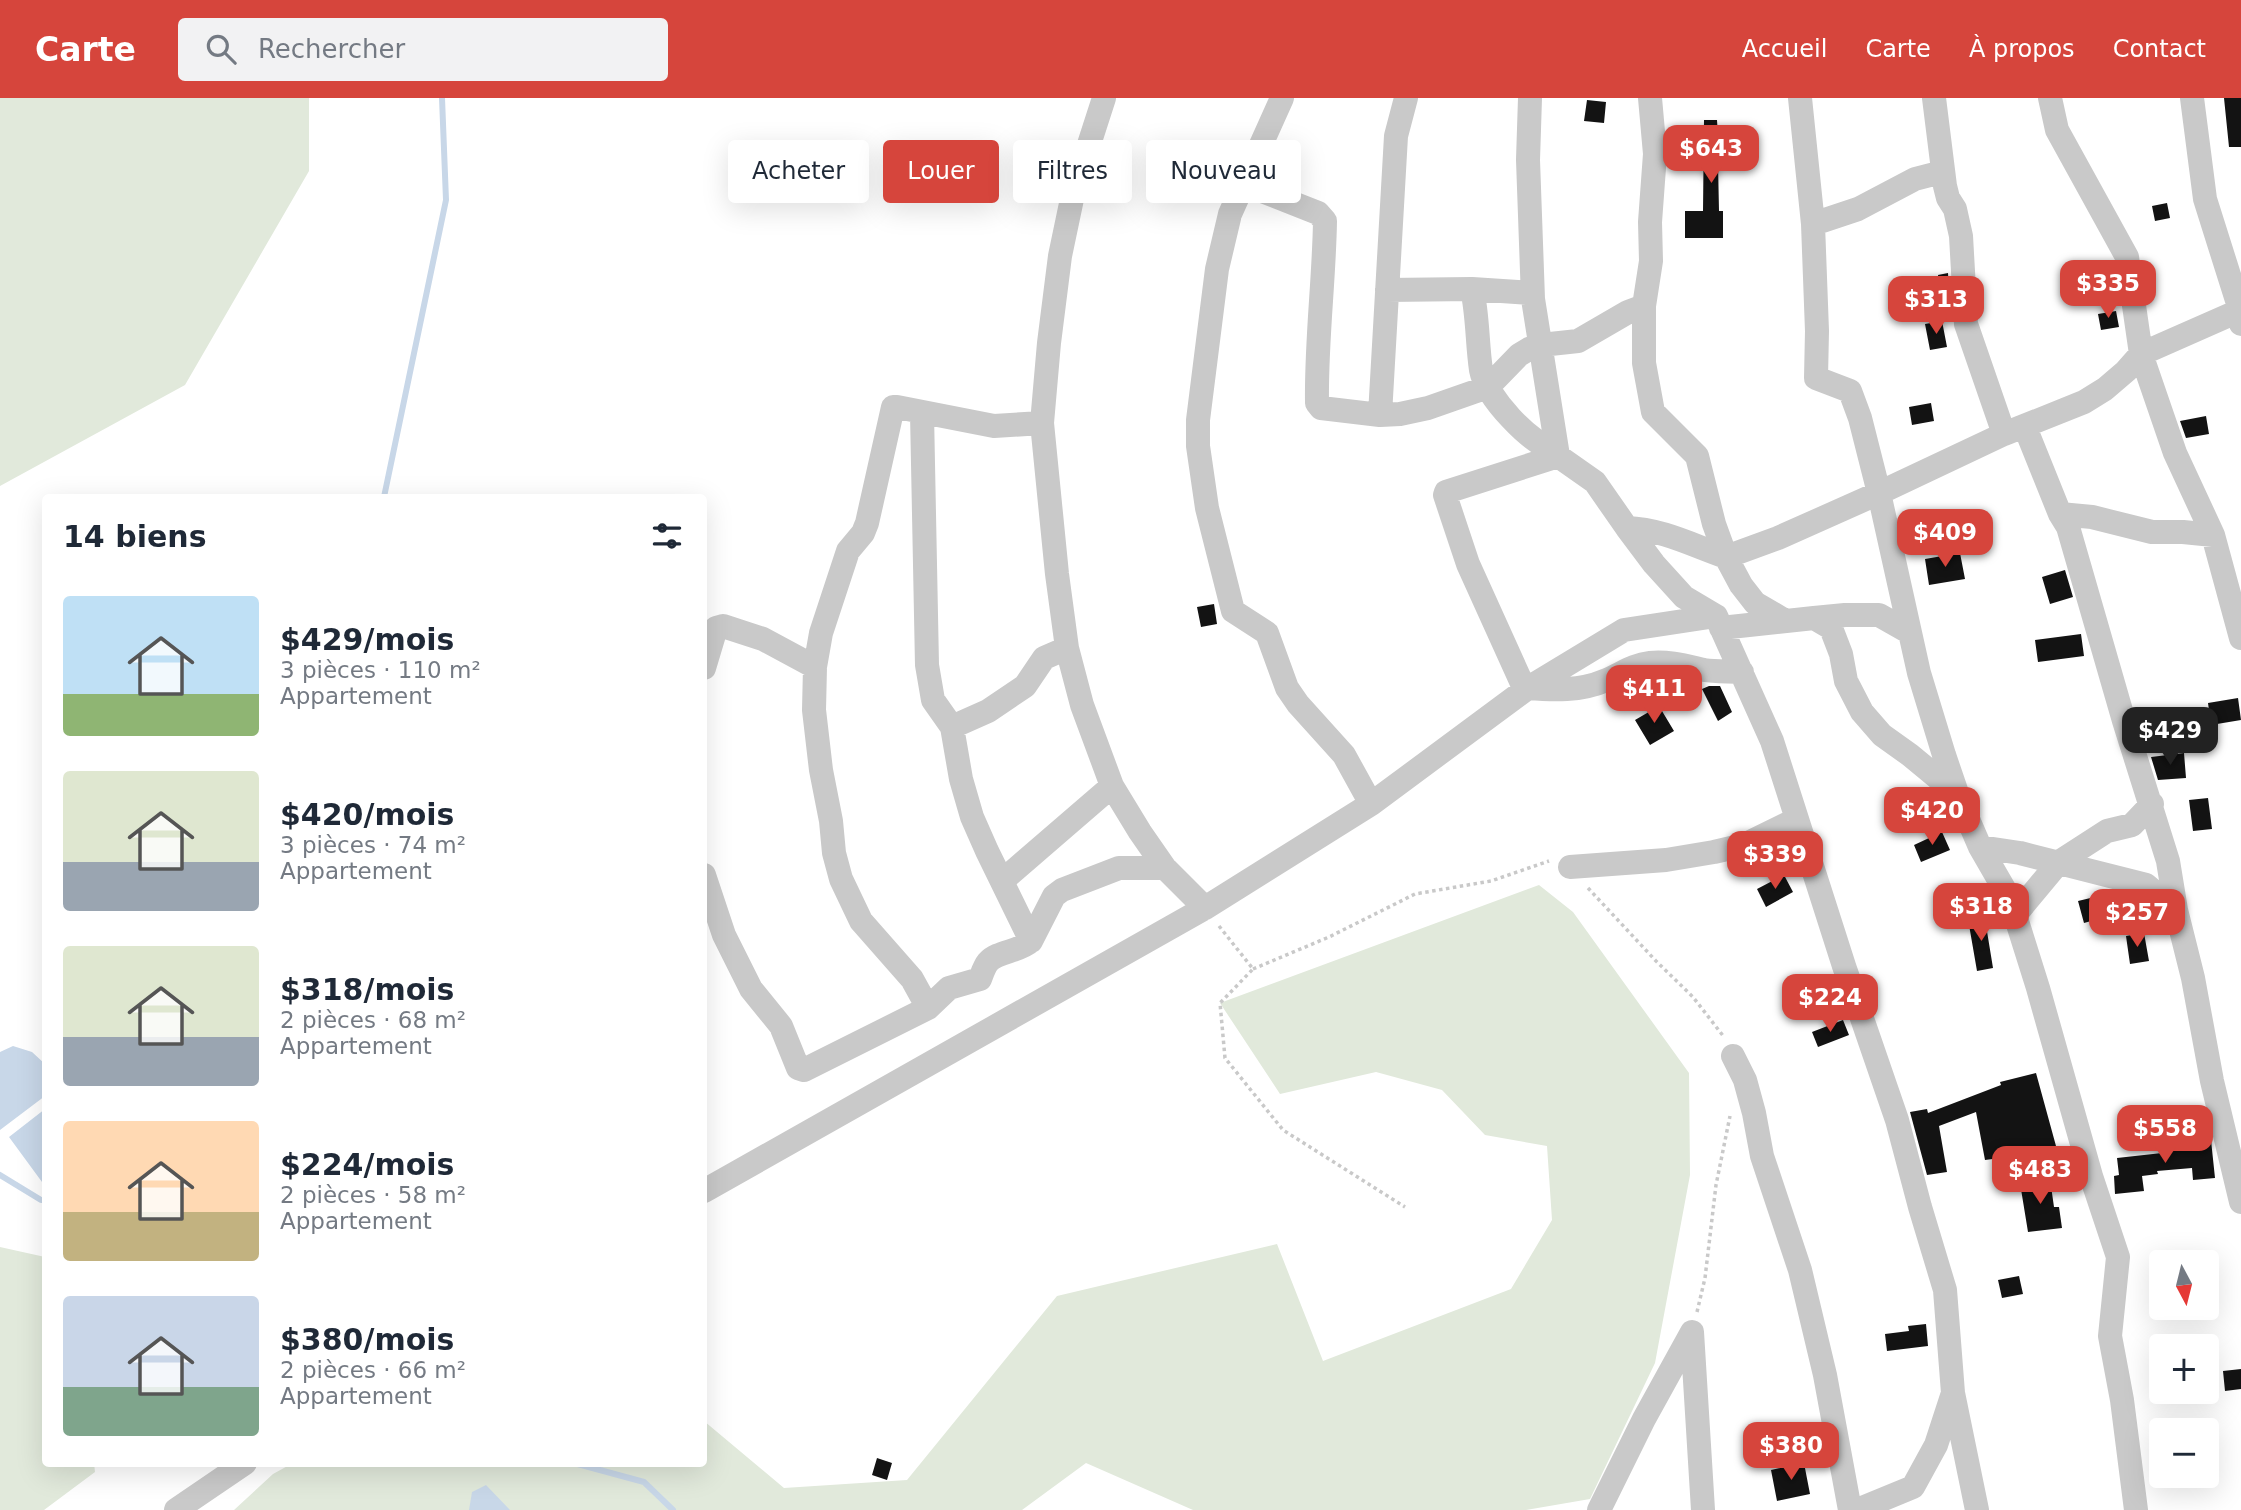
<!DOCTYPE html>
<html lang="fr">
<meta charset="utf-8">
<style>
:root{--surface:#fff;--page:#f2f2f3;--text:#1f2937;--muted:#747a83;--accent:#d6453c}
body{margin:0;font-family:"DejaVu Sans",sans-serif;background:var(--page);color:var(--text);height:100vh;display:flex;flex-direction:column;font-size:26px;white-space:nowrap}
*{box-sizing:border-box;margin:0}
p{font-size:23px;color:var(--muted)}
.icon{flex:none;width:38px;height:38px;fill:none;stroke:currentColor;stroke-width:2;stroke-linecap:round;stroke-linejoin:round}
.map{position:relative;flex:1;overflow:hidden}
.side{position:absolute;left:42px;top:396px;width:665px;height:973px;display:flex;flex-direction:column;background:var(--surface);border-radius:7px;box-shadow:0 7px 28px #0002}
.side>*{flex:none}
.guide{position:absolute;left:728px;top:42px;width:665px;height:63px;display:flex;gap:14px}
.needle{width:46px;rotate:173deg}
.buttons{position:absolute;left:2149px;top:1152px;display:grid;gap:14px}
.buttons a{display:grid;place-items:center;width:70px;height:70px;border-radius:7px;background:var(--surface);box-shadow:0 7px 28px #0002;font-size:35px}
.price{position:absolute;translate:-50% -60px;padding:0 16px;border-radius:14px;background:var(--accent);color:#fff;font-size:23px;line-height:46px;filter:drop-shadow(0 2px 4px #0008)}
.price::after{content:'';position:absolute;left:50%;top:42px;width:21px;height:16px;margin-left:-10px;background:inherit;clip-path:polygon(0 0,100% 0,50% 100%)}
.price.current{background:#222;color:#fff}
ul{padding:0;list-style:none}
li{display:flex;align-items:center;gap:21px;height:175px;padding:0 21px}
li span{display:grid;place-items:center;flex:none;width:196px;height:140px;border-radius:7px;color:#555}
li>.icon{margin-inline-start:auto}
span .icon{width:84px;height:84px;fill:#fffc;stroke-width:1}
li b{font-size:30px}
h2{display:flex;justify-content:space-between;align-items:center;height:84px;padding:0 21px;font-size:30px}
.pill{padding:0 24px;border-radius:7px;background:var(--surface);box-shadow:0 7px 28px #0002;font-size:24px;line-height:63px}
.pill.current{background:var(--accent);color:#fff}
header{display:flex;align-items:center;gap:42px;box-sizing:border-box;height:98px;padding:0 35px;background:var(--accent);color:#fff}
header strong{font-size:33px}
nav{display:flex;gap:38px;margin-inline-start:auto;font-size:24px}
.search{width:490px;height:63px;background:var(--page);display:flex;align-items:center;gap:18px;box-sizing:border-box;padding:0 24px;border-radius:7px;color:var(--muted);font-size:26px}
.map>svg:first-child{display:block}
.green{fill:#e1e9db}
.water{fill:#c8d7e8}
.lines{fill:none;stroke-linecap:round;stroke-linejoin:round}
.stream{stroke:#c8d7e8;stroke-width:6}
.building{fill:#131313}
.path{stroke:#c9c9c9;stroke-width:3.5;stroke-dasharray:3.5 3.5;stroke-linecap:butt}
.minor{stroke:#c9c9c9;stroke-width:24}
</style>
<header>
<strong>Carte</strong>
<div class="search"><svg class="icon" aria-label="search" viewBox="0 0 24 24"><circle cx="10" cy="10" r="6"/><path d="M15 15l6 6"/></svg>Rechercher</div>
<nav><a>Accueil</a><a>Carte</a><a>À propos</a><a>Contact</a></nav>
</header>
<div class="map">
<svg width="2241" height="1412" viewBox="0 0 2241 1412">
<rect width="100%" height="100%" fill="#fff"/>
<path class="green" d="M0,0H309V73L185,287L0,388Z
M1539,787L1573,814L1689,975L1690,1077L1655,1265L1590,1401L1526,1412H1193L1086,1365L1022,1412H234L273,1376L293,1365H704V1323L784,1390L907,1382L1057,1198L1277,1146L1323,1263L1511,1191L1552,1122L1547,1048L1485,1037L1442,992L1376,974L1280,996L1220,905Z
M0,1149L45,1159L46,1365H94L95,1374L44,1412H0Z"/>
<path class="water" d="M13,948L32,954L45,966V998L0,1032V954Z
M45,1011L46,1082L42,1084L9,1039Z
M486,1387L510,1412H469L472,1394Z"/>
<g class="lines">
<path class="stream" d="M384,399L446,102L442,0
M0,1077L41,1102H46
M574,1365L644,1384L673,1412"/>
</g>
<path class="building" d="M2224,0H2241V49H2229Z
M1587,2L1606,4L1604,25L1584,23Z
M1704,22H1717L1718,38L1736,39L1735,65H1718L1719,113H1723V140H1685V113H1703Z
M2167,105L2170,120L2155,123L2152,108Z
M1948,175L1949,193H1940L1938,177Z
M2116,213L2119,229L2101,232L2098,216Z
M1942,223L1947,249L1930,252L1925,226Z
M1931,305L1934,323L1912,327L1909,309Z
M2206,318L2209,336L2186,340L2180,323Z
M1960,455L1965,481L1929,487L1925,461Z
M2065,472L2073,499L2050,506L2042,479Z
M1214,506L1217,526L1201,529L1197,509Z
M2081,536L2084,558L2038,564L2035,542Z
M1709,588H1720L1732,614L1718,623L1702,591Z
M2238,600L2241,622L2211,627L2208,605Z
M1659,608L1674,633L1650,647L1635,622Z
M2184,655L2186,680L2158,682L2151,659Z
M2208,700L2212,731L2193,733L2189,702Z
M1942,734L1950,752L1921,764L1914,747Z
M1784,777L1793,794L1766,809L1757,791Z
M2103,797L2109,818L2084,825L2078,803Z
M1984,815L1993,870L1977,873L1968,821Z
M2144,835L2149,863L2130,866L2126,838Z
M1843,922L1849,937L1818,949L1812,934Z
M2036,975L2056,1048L2016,1058L1985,1062L1976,1014L1939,1028L1947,1074L1927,1077L1910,1014L1927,1011L1928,1015L2001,987L2000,984Z
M2211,1042L2215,1080L2193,1082L2192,1070L2157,1073L2158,1076L2142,1078L2144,1093L2115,1096L2114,1078L2119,1077L2117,1060L2171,1054L2170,1046Z
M2050,1081L2054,1109H2059L2062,1130L2028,1134L2020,1085Z
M2019,1178L2023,1196L2002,1200L1998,1182Z
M1926,1226L1928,1248L1887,1253L1885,1236L1909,1233L1908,1228Z
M2241,1271V1291L2225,1293L2223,1273Z
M877,1360L892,1365L887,1382L872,1377Z
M1804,1365L1810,1396L1777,1403L1771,1372Z"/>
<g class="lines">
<path class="path" d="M1588,790L1656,863L1693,899L1724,939
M1219,828L1253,871L1220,905L1225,960L1283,1032L1405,1109
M1253,871L1329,839L1415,796L1491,783L1549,763
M1697,1214L1705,1180L1716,1087L1730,1018"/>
<path class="minor" d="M1104,0L1073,96L1060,158L1049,245L1042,325L1057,476L1067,550L1082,607L1112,688L1140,734L1165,770L1205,810
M1282,0L1230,116L1217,171L1198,322V348L1207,410L1233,513L1267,535L1287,590L1298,606L1344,657L1371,706
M1530,0L1528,62L1533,201L1558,358L1595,384L1627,430C1662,431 1694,448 1726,459L1778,440L1879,395L2004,336L2084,304L2105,291L2126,273L2141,256L2241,212
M1650,0L1655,56L1650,124L1651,163L1644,208V265L1653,314L1697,358L1714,426L1726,459L1741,487L1755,505L1784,522
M1800,0L1813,126L1817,233L1816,280L1850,293L1860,320L1879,395L1919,575L1944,657L1958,698L1980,749L2010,801L2038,890L2091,1078L2118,1159L2110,1238L2122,1302L2136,1412
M1934,0L1945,88L1948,100L1955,111L1961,138L1966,226L2004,336
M2050,0L2057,32L2127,159L2141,256L2175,355L2213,437L2241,540
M2192,0L2205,101L2240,212L2241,226
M1244,86L1318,115L1325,123C1324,184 1316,244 1317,305L1321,310L1380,317L1400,316L1428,310L1488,289L1519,257L1529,251L1541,247L1578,243L1628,214L1644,208
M1813,126L1858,111L1915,81L1942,74
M1472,191C1478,218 1477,245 1481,272C1486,299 1531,347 1557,353
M1387,192L1472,191L1532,195
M922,315L927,567L933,602L952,629L961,681L972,719L987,753L1031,843
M1380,317L1396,38L1406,0
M2025,329L2060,416L2068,429L2124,623L2168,763L2176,812L2193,880L2212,983L2241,1104
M2060,416L2092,419L2152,434H2183L2213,437
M1627,430L1654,466L1684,499L1716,518L1772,643L1844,868L1897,1022L1920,1109L1945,1192L1953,1295L1977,1412
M1814,520L1845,517H1879L1909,534
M1721,530L1814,520L1831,530L1841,556L1846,583L1862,614L1882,637L1910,657L1956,695
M704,570L716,530L723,528L763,541L815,569
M1528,590C1553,592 1581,593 1604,583C1620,577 1632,567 1650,565C1668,563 1686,568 1704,572C1716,574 1730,573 1742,574
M1525,592L1468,466L1445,397L1446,394L1558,358
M952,629L988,613L1025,588L1044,560L1067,550
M1980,749L2020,755L2146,787L2176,812
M1570,769L1666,762L1714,754L1744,747L1797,721
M704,777L724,837L751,891L781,928L798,970L804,972L928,910L949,890L980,881C982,876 984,869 988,864C998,853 1019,854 1031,843L1054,798L1062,792L1119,770H1165
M1002,783L1112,688
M2015,817L2059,764L2107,733L2132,727L2152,706
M928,910L912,881L861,823L841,781L834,755L831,723L821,672L814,612L815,569L821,535L848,453L863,435L867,425L893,309H897L994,328L1042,325
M1733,958L1745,982L1754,1015L1762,1058L1800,1172L1825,1277L1850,1412
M704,1093L1205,810L1371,706L1525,592L1624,532L1716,518
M176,1412L245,1365
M1599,1412L1644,1321L1692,1234L1703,1412
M1857,1412L1913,1389L1936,1347L1952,1298"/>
</g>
</svg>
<div class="buttons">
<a><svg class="needle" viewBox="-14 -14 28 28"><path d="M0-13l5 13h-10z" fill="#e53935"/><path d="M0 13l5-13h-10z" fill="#747a83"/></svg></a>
<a>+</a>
<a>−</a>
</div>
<b class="price" style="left:1711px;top:87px">$643</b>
<b class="price" style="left:2108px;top:222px">$335</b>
<b class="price" style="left:1936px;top:238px">$313</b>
<b class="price" style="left:1945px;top:471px">$409</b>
<b class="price" style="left:1654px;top:627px">$411</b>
<b class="price current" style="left:2170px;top:669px">$429</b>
<b class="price" style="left:1932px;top:749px">$420</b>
<b class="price" style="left:1775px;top:793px">$339</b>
<b class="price" style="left:1981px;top:845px">$318</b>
<b class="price" style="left:2137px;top:851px">$257</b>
<b class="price" style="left:1830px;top:936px">$224</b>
<b class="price" style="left:2165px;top:1067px">$558</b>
<b class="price" style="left:2040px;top:1108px">$483</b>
<b class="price" style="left:1791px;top:1384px">$380</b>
<div class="guide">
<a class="pill">Acheter</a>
<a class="pill current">Louer</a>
<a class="pill">Filtres</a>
<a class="pill">Nouveau</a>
</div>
<section class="side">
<h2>14 biens<svg class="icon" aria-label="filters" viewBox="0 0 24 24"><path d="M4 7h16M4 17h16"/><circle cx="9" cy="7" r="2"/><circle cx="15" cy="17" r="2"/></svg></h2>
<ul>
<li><span style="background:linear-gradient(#bfe0f5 70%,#8fb573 0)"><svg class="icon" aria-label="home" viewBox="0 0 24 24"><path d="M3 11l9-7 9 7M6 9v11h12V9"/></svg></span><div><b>$429/mois</b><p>3 pièces · 110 m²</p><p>Appartement</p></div></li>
<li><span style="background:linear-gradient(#dfe7d0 65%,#9aa5b1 0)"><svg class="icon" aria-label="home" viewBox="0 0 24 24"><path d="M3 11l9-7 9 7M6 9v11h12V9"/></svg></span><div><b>$420/mois</b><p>3 pièces · 74 m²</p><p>Appartement</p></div></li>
<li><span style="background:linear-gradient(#dfe7d0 65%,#9aa5b1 0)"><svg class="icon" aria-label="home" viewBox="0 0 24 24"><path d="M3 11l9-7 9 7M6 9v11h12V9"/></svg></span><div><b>$318/mois</b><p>2 pièces · 68 m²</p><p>Appartement</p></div></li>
<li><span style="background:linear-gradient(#ffd9b3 65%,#c2b280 0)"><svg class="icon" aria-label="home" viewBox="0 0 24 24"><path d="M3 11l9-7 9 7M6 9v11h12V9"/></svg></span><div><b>$224/mois</b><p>2 pièces · 58 m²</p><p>Appartement</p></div></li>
<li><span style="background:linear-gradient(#c9d6e8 65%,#7fa58c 0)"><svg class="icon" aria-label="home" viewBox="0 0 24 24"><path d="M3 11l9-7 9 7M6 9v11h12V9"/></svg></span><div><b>$380/mois</b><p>2 pièces · 66 m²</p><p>Appartement</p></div></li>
</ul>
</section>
</div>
